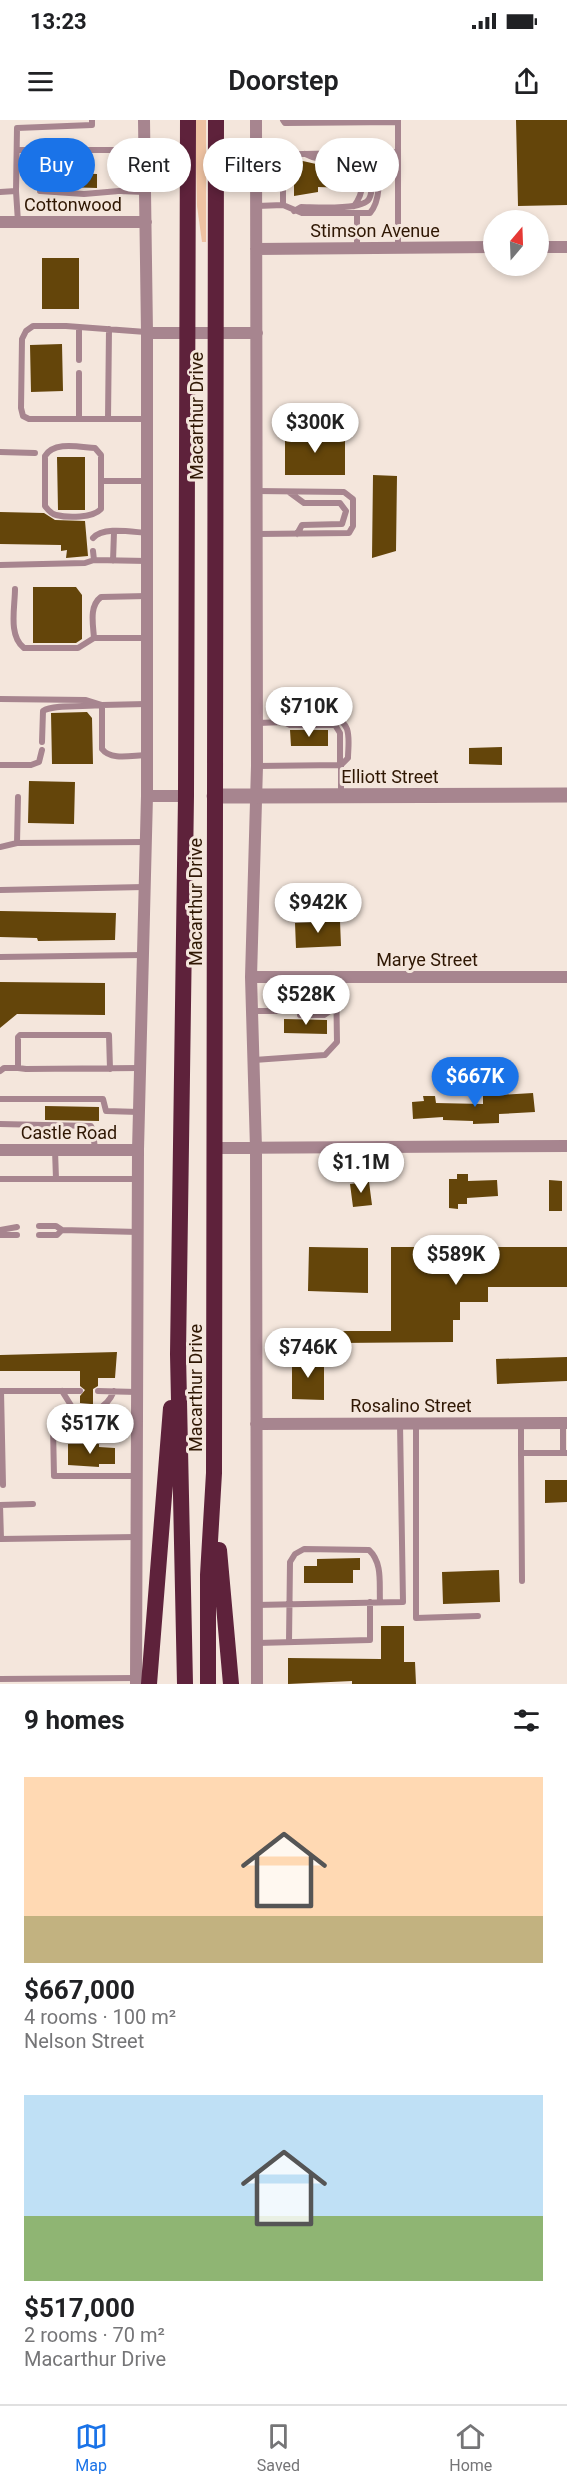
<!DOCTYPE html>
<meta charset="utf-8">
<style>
:root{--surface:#fff;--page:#f2f2f2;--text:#202124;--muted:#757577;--line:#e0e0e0;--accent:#1a73e8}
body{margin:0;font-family:Roboto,sans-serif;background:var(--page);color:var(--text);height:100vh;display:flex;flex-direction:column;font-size:22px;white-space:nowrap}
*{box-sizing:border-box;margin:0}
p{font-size:20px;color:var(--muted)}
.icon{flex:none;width:33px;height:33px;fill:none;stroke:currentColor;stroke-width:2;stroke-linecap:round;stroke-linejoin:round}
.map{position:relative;height:1564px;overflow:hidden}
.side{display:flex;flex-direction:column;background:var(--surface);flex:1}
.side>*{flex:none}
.banner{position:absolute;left:18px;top:18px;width:531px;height:54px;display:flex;gap:12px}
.needle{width:39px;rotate:19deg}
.fabs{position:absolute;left:483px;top:90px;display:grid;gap:12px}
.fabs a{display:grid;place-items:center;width:66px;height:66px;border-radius:50%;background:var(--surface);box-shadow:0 3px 9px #0003;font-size:30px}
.price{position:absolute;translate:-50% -51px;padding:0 14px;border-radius:21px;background:#fff;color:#222;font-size:20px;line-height:39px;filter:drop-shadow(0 2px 3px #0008)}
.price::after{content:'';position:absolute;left:50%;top:36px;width:18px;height:14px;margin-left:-9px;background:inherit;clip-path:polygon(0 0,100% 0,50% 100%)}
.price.current{background:var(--accent);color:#fff}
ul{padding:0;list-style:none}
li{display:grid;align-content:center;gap:12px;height:318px;padding:0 24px}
li span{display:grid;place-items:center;height:186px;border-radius:0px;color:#555}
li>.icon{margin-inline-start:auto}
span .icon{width:108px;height:108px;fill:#fffc;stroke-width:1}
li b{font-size:26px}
h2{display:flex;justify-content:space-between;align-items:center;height:72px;padding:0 24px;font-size:26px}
.tag{padding:0 21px;border-radius:27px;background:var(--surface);box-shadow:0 3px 9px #0003;font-size:21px;line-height:54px}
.tag.current{background:var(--accent);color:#fff}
.status{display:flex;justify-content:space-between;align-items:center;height:42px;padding:0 30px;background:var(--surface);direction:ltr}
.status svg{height:16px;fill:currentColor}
header{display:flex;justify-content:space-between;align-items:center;height:78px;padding:0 24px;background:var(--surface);font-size:27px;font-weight:600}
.menu{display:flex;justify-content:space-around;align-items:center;height:84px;border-top:2px solid var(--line);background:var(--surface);font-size:16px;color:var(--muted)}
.menu a{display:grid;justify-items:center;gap:3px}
.menu .current{color:var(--accent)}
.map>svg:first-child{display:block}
.green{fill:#eec2a2}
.building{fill:#64450a}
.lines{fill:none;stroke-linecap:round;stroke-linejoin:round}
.service{stroke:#a7858f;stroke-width:6}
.minor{stroke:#a7858f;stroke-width:12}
.tertiary{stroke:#a7858f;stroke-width:15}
.trunk{stroke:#5e223b;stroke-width:16}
.labels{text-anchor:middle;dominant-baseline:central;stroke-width:6;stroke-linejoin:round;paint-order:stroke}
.street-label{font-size:18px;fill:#2f1703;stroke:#f4e6dc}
</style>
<div class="status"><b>13:23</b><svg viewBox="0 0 49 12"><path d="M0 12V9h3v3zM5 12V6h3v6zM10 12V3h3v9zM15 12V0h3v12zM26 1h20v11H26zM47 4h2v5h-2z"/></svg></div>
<header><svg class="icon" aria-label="menu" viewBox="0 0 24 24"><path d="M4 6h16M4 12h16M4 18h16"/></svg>Doorstep<svg class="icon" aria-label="share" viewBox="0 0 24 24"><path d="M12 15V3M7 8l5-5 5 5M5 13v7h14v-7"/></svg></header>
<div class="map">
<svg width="567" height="1564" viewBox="0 0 567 1564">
<rect width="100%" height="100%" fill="#f4e6dc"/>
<path class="green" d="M195,0H206V122H202L197,86Z"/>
<path class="building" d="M516,0H567V85L518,86Z
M294,39L316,44V46L348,47V68L318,67V72L294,76Z
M63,53L97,54V68L63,67Z
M42,138H79V189H42Z
M62,224L63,271L31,272L30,225Z
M285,314H345V355H285Z
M57,337H85V390H58Z
M373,355L397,356L396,431L372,438Z
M0,392L44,393L55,400L85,401L88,436L66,438L67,430L61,431V425L0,424Z
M33,467H76L82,475V519L76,523H33Z
M87,592L92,598L93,644H52L51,593Z
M290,610H328V626H291Z
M502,627V645L469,644V628Z
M29,661L75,662L74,704L28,703Z
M0,791L116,793L115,820L38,821L37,818L0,817Z
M340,801L341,826L296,828L295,803Z
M0,862L105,863V895L17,894L0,908Z
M284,899L327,900V914L284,913Z
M533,973L535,992L499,994V1003L473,1004V1001L443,1000V997L413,999L412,982L424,981L423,976H435L436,983L483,984V974L499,975Z
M45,986L99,987V1001L45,1000Z
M457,1054H468V1061L497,1060L498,1076L467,1078V1084H458V1089L449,1088V1059H457Z
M549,1060L562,1061V1091H549Z
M369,1062L372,1085L353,1087L350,1064Z
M309,1127L368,1128V1173L308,1171Z
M391,1127H567V1167H488V1182H460V1200H453V1222L339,1223V1211H391Z
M117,1232L115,1258H98V1266L93,1269V1284H91L80,1283V1276L85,1270L80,1266V1251H0V1235Z
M567,1237V1261L497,1264L496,1239Z
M292,1238L324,1239V1280L292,1279Z
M68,1324H99V1327L115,1328V1344H99V1347L68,1345Z
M545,1360H567V1382L545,1383Z
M360,1438V1450H353V1463H304V1446H317V1439Z
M499,1450L500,1482L443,1484L442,1452Z
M381,1506H404V1542H415L416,1564H352V1561L288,1564V1538L381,1539Z"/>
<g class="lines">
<path class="service" d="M283,0L285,3L398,2
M398,0V127
M17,30H145
M38,30L40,71L84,74L119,71L145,72
M283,34V85
M257,35L397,32
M16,71L17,8L92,5V0
M0,72L16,71L18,102
M257,86L283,85L302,93H370C383,78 378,50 377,32
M354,86C364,73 365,57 357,43
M294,91L301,87C314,87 362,91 369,79C372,74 372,66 372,61C371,52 368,47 359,43C342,36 323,44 305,34
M357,94V128
M146,212L66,206H33L26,211L22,219L21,288L23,296L29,299H147
M79,240V207
M79,253V299
M108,299L109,209
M0,332L35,333
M101,361V335L95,328C79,327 54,321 45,336V386C48,390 51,394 56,395C68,398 93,398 101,389V361H147
M257,371L344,372L353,379V406L349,413L258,414
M289,372L304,383H340L346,391L342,404L302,405L297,414
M93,418C103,406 132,412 147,413
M93,431L94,440L147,441
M113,441L114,412
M0,445L85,443L94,440
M15,469C15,487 8,516 24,528H78L94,518
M147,476L101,477C89,486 93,504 94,518H147
M0,579L86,580L102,585L146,584
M284,602L290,605H335L340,613V645
M258,603L284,602L289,599C305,598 340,590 347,609C350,618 348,629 348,638L341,645
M42,622L43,591C53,584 88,587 102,585V629C111,641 133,635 147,635
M0,645H31L39,642L42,630
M257,646L341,645V675
M17,723L18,677
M0,727L17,723L145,722
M0,770L144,767
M0,837L143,835
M252,891H337
M300,895H324L330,891
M254,940L325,935L337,922L336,857
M110,949L109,915H20L18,917V948L26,949L140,948
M0,951L4,948H18
M0,979H103L106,991L139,992
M0,1004L91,1006L93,1010L95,1030
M55,1030L56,1059
M0,1059H137
M39,1106H56L62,1110
M0,1110L17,1107
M0,1115H17
M39,1115H57L62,1110L138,1112
M62,1271L72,1287C92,1292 105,1292 114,1271
M98,1271L137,1272
M521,1303V1333H567
M563,1303V1333
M416,1304V1498L478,1496
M521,1333L522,1461
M136,1356H54L53,1307L137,1305
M3,1365L1,1271H80
M33,1384L0,1385L1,1419L136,1417
M256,1485L403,1482L400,1304
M289,1522L290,1442L295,1434L304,1429L369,1430C383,1443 379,1464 380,1482
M257,1523L370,1520V1482
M0,1559L136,1558"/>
<path class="minor" d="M256,0L257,646L251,857L256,1028L257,1564
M0,102H146
M538,127H567
M256,129L494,127
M147,213H257
M147,676H186
M251,857H567
M214,1028L567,1026
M0,1030H138
M256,1304L567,1303
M136,1564L138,1030L147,676V213L144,0"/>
<path class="tertiary" d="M214,676L567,675"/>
<path class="trunk" d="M219,1430L231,1564
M149,1564L171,1288
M185,1564L178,1234L186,676L188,0
M208,1564V1455L214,1353L216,0"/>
</g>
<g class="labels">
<g class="street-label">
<text x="73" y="84">Cottonwood</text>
<text x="375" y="110">Stimson Avenue</text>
<text transform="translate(196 296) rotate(-90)">Macarthur Drive</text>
<text x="390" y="656">Elliott Street</text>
<text transform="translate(195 782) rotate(-90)">Macarthur Drive</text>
<text x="427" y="839">Marye Street</text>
<text x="69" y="1012">Castle Road</text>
<text transform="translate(195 1268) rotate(-90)">Macarthur Drive</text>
<text x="411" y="1285">Rosalino Street</text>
</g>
</g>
</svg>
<div class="fabs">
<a><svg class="needle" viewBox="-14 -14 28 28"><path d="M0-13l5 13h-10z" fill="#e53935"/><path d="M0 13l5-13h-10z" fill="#757577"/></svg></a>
</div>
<b class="price" style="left:315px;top:334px">$300K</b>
<b class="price" style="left:309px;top:618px">$710K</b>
<b class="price" style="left:318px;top:814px">$942K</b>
<b class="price" style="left:306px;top:906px">$528K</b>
<b class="price current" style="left:475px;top:988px">$667K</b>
<b class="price" style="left:361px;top:1074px">$1.1M</b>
<b class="price" style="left:456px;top:1166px">$589K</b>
<b class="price" style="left:308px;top:1259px">$746K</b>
<b class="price" style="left:90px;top:1335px">$517K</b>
<div class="banner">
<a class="tag current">Buy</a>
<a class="tag">Rent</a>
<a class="tag">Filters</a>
<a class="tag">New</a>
</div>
</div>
<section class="side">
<h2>9 homes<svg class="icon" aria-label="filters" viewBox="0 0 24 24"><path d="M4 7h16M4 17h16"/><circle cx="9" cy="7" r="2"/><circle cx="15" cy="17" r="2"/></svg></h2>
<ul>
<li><span style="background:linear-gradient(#ffd9b3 75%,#c2b280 0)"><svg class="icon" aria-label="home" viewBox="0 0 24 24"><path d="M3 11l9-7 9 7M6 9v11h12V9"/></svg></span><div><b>$667,000</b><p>4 rooms · 100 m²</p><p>Nelson Street</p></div></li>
<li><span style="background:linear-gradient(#bfe0f5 65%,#8fb573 0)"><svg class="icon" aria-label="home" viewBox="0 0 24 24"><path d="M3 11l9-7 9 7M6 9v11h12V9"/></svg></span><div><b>$517,000</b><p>2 rooms · 70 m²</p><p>Macarthur Drive</p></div></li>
</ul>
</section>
<nav class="menu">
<a class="current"><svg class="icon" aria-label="map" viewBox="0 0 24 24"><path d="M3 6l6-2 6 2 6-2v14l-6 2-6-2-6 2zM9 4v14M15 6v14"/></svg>Map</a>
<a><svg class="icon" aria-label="saved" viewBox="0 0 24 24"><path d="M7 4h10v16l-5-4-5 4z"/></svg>Saved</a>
<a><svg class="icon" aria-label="home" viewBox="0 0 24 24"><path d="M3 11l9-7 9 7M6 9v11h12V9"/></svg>Home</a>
</nav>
